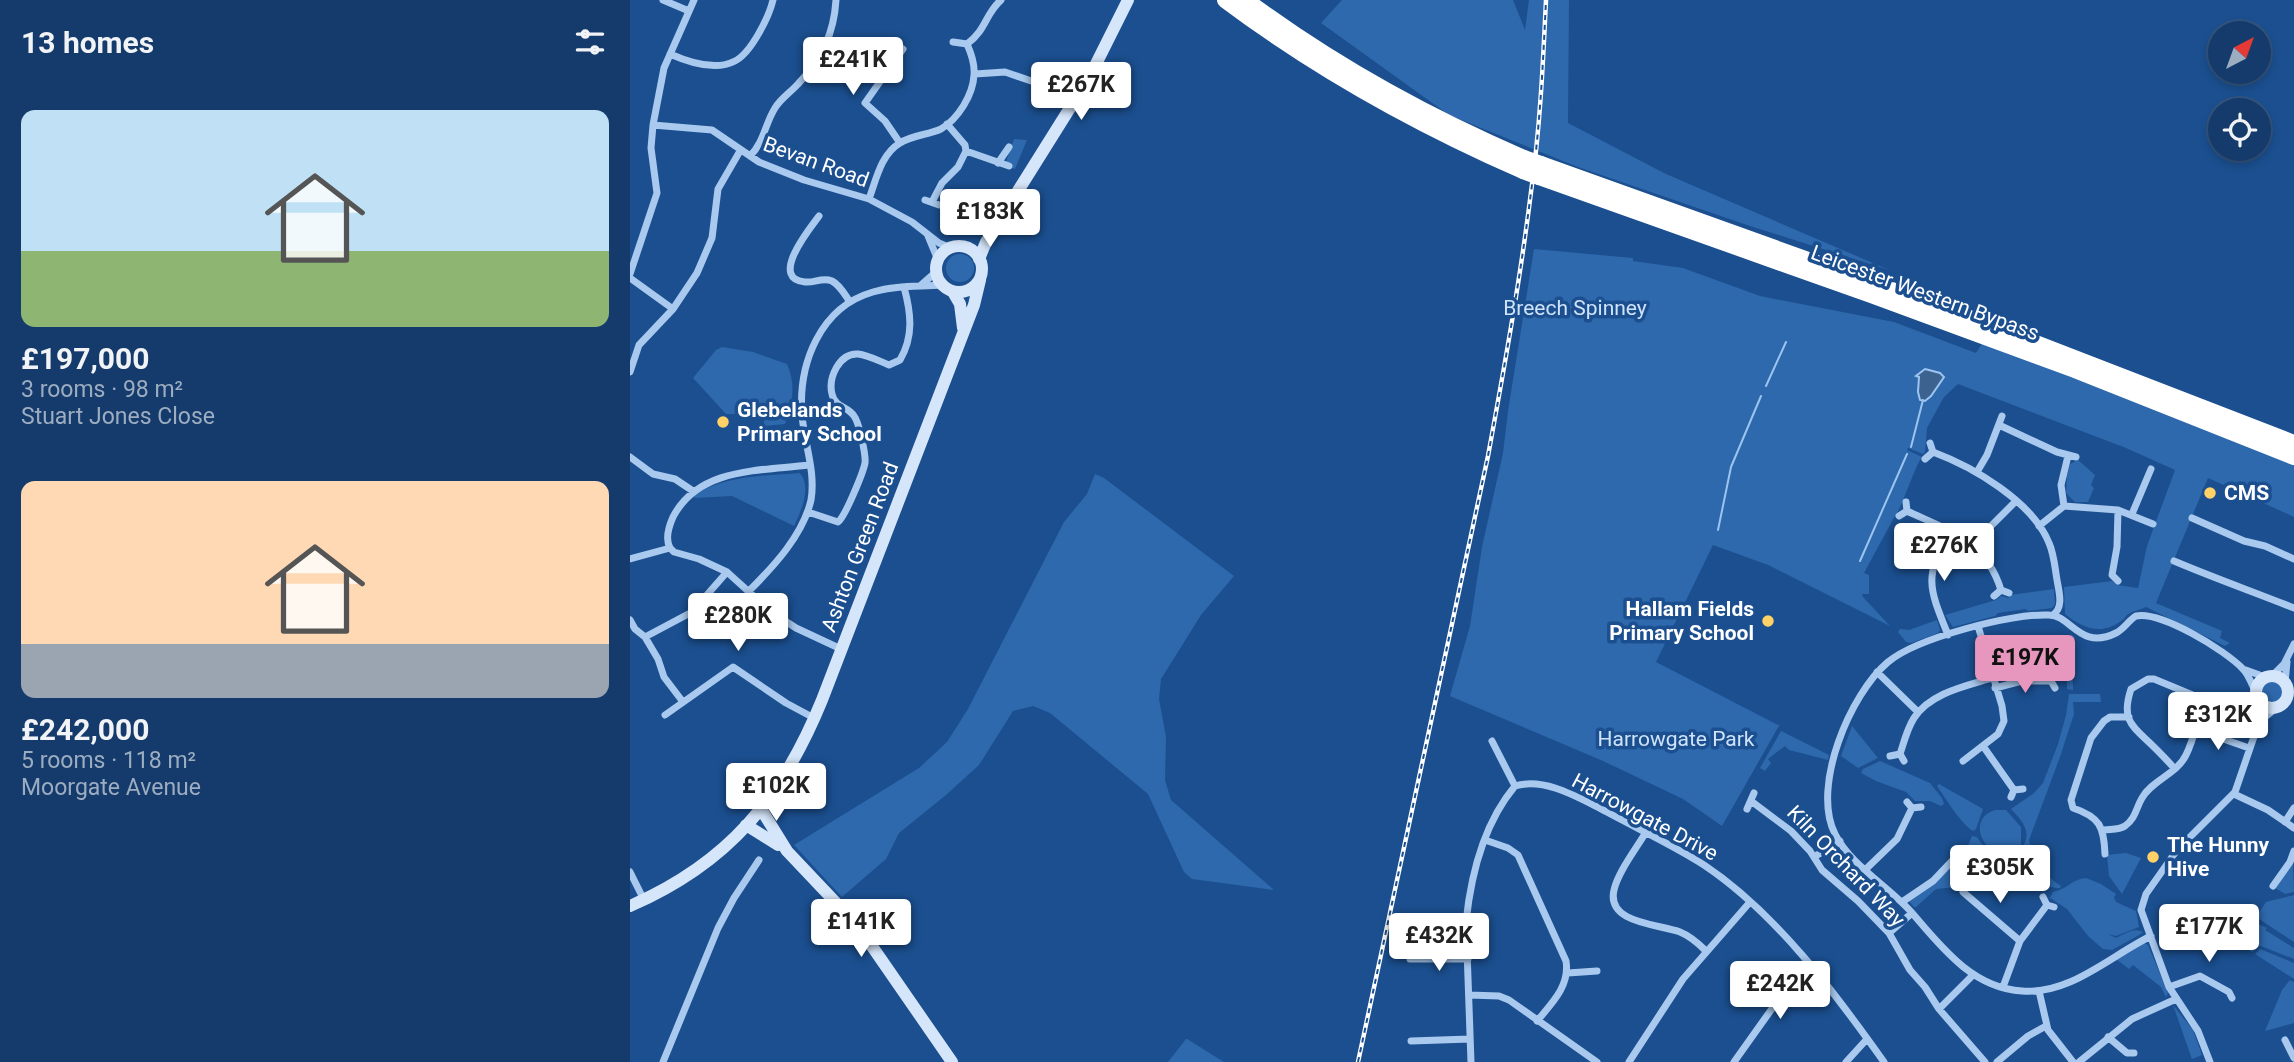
<!DOCTYPE html>
<meta charset="utf-8">
<style>
:root{--surface:#143b6b;--page:#214673;--text:#f1f3f6;--muted:#9dadc1;--line:#33557e;--accent:#e797bd}
body{margin:0;font-family:Roboto,sans-serif;background:var(--page);color:var(--text);height:100vh;display:flex;flex-direction:column;font-size:26px;white-space:nowrap}
*{box-sizing:border-box;margin:0}
p{font-size:23px;color:var(--muted)}
.icon{flex:none;width:38px;height:38px;fill:none;stroke:currentColor;stroke-width:2;stroke-linecap:round;stroke-linejoin:round}
.map{position:relative;flex:1;overflow:hidden}
.panel{display:flex;flex-direction:column;background:var(--surface);width:630px}
.panel>*{flex:none}
.needle{width:46px;rotate:41deg}
.fabs{position:absolute;left:1578px;top:21px;display:grid;gap:14px}
.fabs a{display:grid;place-items:center;width:63px;height:63px;border-radius:50%;background:var(--surface);box-shadow:0 4px 10px #0003,0 0 0 2px var(--line);font-size:35px}
.price{position:absolute;translate:-50% -60px;padding:0 16px;border-radius:7px;background:#fff;color:#222;font-size:23px;line-height:46px;filter:drop-shadow(0 2px 4px #0008)}
.price::after{content:'';position:absolute;left:50%;top:42px;width:21px;height:16px;margin-left:-10px;background:inherit;clip-path:polygon(0 0,100% 0,50% 100%)}
.price.active{background:var(--accent);color:#111}
ul{padding:0;list-style:none}
li{display:grid;align-content:center;gap:14px;height:371px;padding:0 21px}
li span{display:grid;place-items:center;height:217px;border-radius:14px;color:#555}
li>.icon{margin-inline-start:auto}
span .icon{width:126px;height:126px;fill:#fffc;stroke-width:1}
li b{font-size:30px}
h2{display:flex;justify-content:space-between;align-items:center;height:84px;padding:0 21px;font-size:30px}
main{display:flex;flex:1;min-height:0}
.map>svg:first-child{display:block}
.green{fill:#2e69ad}
.water{fill:#3c6290;stroke:#9cc4f0;stroke-width:2}
.lines{fill:none;stroke-linecap:round;stroke-linejoin:round}
.stream{stroke:#9cc4f0;stroke-width:2}
.street{stroke:#a9c9ee;stroke-width:7}
.secondary{stroke:#d6e6fa;stroke-width:12}
.highway{stroke:#fff;stroke-width:16}
.rail-casing{stroke:#fff;stroke-width:4.5}
.rail{stroke:#1b4f8f;stroke-width:2;stroke-dasharray:5;stroke-linecap:butt}
.highway-bridge{stroke:#fff;stroke-width:16}
.poi-dot{fill:#ffd166;stroke:#1b4f8f;stroke-width:2.5}
.labels{text-anchor:middle;dominant-baseline:central;stroke-width:7;stroke-linejoin:round;paint-order:stroke}
.street-label{font-size:21px;fill:#fff;stroke:#1b4f8f}
.park-label{font-size:21px;fill:#cfe3fa;stroke:#1b4f8f}
.poi-label{font-size:21px;font-weight:bold;fill:#fff;stroke:#1b4f8f;text-anchor:start}
</style>
<main>
<section class="panel">
<h2>13 homes<svg class="icon" aria-label="filters" viewBox="0 0 24 24"><path d="M4 7h16M4 17h16"/><circle cx="9" cy="7" r="2"/><circle cx="15" cy="17" r="2"/></svg></h2>
<ul>
<li><span style="background:linear-gradient(#bfe0f5 65%,#8fb573 0)"><svg class="icon" aria-label="home" viewBox="0 0 24 24"><path d="M3 11l9-7 9 7M6 9v11h12V9"/></svg></span><div><b>£197,000</b><p>3 rooms · 98 m²</p><p>Stuart Jones Close</p></div></li>
<li><span style="background:linear-gradient(#ffd9b3 75%,#9aa5b1 0)"><svg class="icon" aria-label="home" viewBox="0 0 24 24"><path d="M3 11l9-7 9 7M6 9v11h12V9"/></svg></span><div><b>£242,000</b><p>5 rooms · 118 m²</p><p>Moorgate Avenue</p></div></li>
</ul>
</section>
<div class="map">
<svg width="1664" height="1062" viewBox="0 0 1664 1062">
<rect width="100%" height="100%" fill="#1b4f8f"/>
<path class="green" d="M712,0H883L895,30L899,0H939L938,123L1036,174L1259,270L1120,226L948,167L819,115L691,23Z
M384,139L397,140L385,169L375,165Z
M904,249L1003,258V261L1053,268L1130,296L1264,322L1346,353L1353,342L1664,463V517L1578,478L1526,603L1592,631L1590,638L1600,643L1595,646L1516,607C1511,610 1505,610 1500,613C1493,617 1498,616 1491,621C1471,636 1452,628 1435,614L1434,587L1482,581L1487,585L1508,588L1517,546L1545,470L1496,448L1328,384L1314,397L1297,428L1295,452L1293,454L1278,448L1277,450L1292,457C1283,470 1272,508 1266,514L1234,573L1239,575V594H1232L1233,597L1260,626L1138,565L1083,545L1026,662L1148,725L1150,724L1092,826L1053,799L973,761L820,696L840,626L852,547L873,453L878,411Z
M316 268a14 14 0 1 1 28 0a14 14 0 1 1-28 0Z
M92,347L123,352L157,364C166,384 163,404 155,424L134,426V420L127,414H96L63,378L86,350Z
M1448,460L1465,475L1461,485L1464,488L1458,502H1445L1436,493L1437,476L1440,464Z
M170,473C182,488 171,511 164,526L102,496L65,498L63,496C95,475 134,476 170,473Z
M465,474L474,478L604,576L571,615L531,679L529,699L536,737L535,780L541,800L644,890L562,879L554,872L518,794L420,713L403,706L383,711L349,765L316,795L269,833L256,859L212,897L164,845L289,768L317,742L338,709L434,522L457,494Z
M1424,589L1425,604L1422,608L1398,611L1396,609L1368,613L1365,616L1323,627L1315,615L1366,600L1371,596L1379,598L1380,595Z
M1307,620L1310,630L1308,633L1281,643L1276,642L1268,632L1270,629L1279,630Z
M1441,634L1445,637L1442,645L1443,690L1437,689L1436,644Z
M1630 691a12 12 0 1 1 24 0a12 12 0 1 1-24 0Z
M1439,694H1470L1471,702H1443L1444,714L1430,757L1399,840C1403,858 1415,876 1431,886L1430,888C1410,889 1399,869 1382,860V858C1403,840 1400,828 1381,809L1404,793L1413,783L1428,744L1436,715Z
M1222,726L1248,758L1228,768L1211,756Z
M1151,731L1199,755L1198,760L1159,750L1155,746L1138,759L1141,763L1135,771L1130,768Z
M1250,761L1300,783L1312,798L1314,804L1311,806L1300,801H1285L1276,792L1246,781L1231,773L1233,769Z
M1309,784L1353,809L1346,829L1343,831C1331,824 1316,799 1307,786Z
M1365,810H1376L1391,827V845L1382,853C1354,860 1335,819 1365,810Z
M1342,836L1347,837L1361,857L1334,871C1332,862 1338,845 1342,836Z
M1496,853L1511,858L1492,894L1479,876L1477,855Z
M1328,858L1331,875L1326,887L1306,889L1286,907H1284L1278,900L1309,879Z
M1663,861L1664,892L1655,894L1645,888Z
M1456,878L1471,884L1486,894L1484,897L1486,902L1506,911L1509,927L1486,936L1478,934L1486,938C1495,934 1503,927 1513,932L1511,934L1482,950L1473,949L1458,936L1437,909L1420,898L1423,892C1436,890 1442,879 1456,878Z
M1664,895V942L1626,917L1636,902Z
M1584,910L1605,916L1614,921L1619,920L1637,928L1635,930L1664,948V959L1631,946L1626,947L1622,952L1601,939L1611,923L1604,918L1583,913Z
M1514,943L1518,945L1538,993L1536,997L1531,987L1503,965L1499,969L1486,959Z
M1630,949L1664,963V979L1625,954Z
M1660,980L1664,982V1023L1635,1031L1652,990Z
M1543,1005L1563,1030L1572,1055L1562,1059Z
M556,1039H557L594,1062H538Z"/>
<path class="water" d="M1295,369L1310,373L1314,377L1301,396L1295,401L1290,400L1288,392L1289,377L1286,376Z"/>
<g class="lines">
<path class="stream" d="M1136,386L1156,342
M1281,447L1293,400
M1088,530L1101,467L1131,396
M1230,561L1277,454"/>
<path class="street" d="M33,0L59,11
M323,42L337,44
M40,54C58,62 86,71 105,61C121,53 139,17 143,0
M345,74L375,72L410,84
M408,91L414,76
M23,125L82,130L129,162L174,180L239,199L282,222L309,243L321,248
M270,143L255,121L235,103L273,49
M336,151L379,166
M120,156C134,142 135,124 145,108C151,98 161,92 168,84C192,59 204,33 206,0
M368,163L379,147
M239,199C246,180 251,154 270,143C282,135 298,135 311,129C328,119 343,95 344,75C345,65 341,53 337,44C357,29 355,14 371,0
M295,200L309,205
M302,202L312,183L328,167L336,151L335,145L317,124
M189,216C181,227 138,279 175,282C185,283 192,277 202,281C210,285 215,295 220,302
M298,236L308,260
M0,274L27,193L21,148L23,125L34,68L64,0
M0,278L43,309
M290,286L306,272
M0,372L9,345L43,309L67,273L82,238L88,189L110,151
M1369,425L1427,452L1446,457
M1303,452C1343,467 1402,501 1419,543C1424,554 1425,568 1427,580C1429,592 1434,607 1423,615
M0,457L23,474L45,479L63,491
M1295,459L1303,452L1300,443
M1347,472L1357,455L1372,416
M1434,506L1431,485L1438,456
M1488,510L1487,547L1482,575L1488,581
M1277,511C1320,531 1356,541 1371,590
M178,512L208,522C215,517 233,473 235,463C236,455 229,422 224,416C218,406 205,408 202,394C198,378 209,353 228,354C238,355 249,361 259,365L270,360C284,336 281,313 274,287
M1502,514L1521,469
M1269,516L1277,511L1276,502
M1562,518L1614,541L1635,546L1664,559
M1409,526L1434,506L1488,510L1523,524
M1318,530C1295,580 1298,585 1318,635
M1342,545L1386,501
M40,548C35,539 39,526 43,517C69,467 131,471 179,465
M0,559L40,548L44,552L69,559L97,572L140,611L166,628L211,649
M1544,561C1584,578 1624,592 1664,608
M119,591C144,566 173,535 181,500C186,472 174,442 172,415C168,364 190,307 243,292C266,285 290,287 312,285
M1364,596L1371,590L1379,593
M0,620L5,629L15,637L28,659L34,677L53,702
M15,637L62,612L97,572
M1613,669L1635,677
M1247,672L1288,712
M1642,676L1654,664L1664,644
M1655,683L1657,662
M1365,688L1392,681H1421
M1425,688L1421,681L1426,673
M35,715L103,667L156,703L184,718
M1629,722L1646,708
M1565,729L1619,748
M1353,746L1384,790
M1270,754C1274,742 1277,729 1284,718C1300,693 1336,686 1362,678
M1260,756L1270,754L1274,761
M1333,761L1368,734L1374,721L1372,706L1348,626
M885,786C915,777 949,798 975,811C1008,829 1043,845 1074,865C1146,913 1205,993 1254,1062
M1604,794L1638,810L1664,828
M1381,797L1384,790L1393,789
M1121,801L1161,831L1180,851L1192,870L1228,901L1259,933L1280,970L1295,987L1309,1009L1355,1062
M1277,802L1282,808L1291,807
M1117,809L1124,793
M1655,822L1664,808
M1474,830C1481,829 1489,830 1495,826C1506,818 1506,808 1512,798C1522,780 1547,774 1556,755C1563,741 1567,723 1572,708L1571,702L1565,696L1524,679H1518L1501,689C1490,722 1504,727 1524,747C1531,754 1538,761 1544,768
M1016,832C1006,849 988,872 984,890C976,924 1030,924 1050,932C1060,936 1069,944 1076,951
M855,840L878,848L888,855L936,961C940,986 922,1003 907,1021
M1475,854C1474,827 1470,817 1443,808L1441,800L1461,738L1474,721L1480,717H1499
M1184,857L1210,841
M1235,870L1267,839L1282,808
M0,872L14,900
M1643,886L1660,862L1664,851
M1333,892L1390,941
M1413,897L1417,905L1424,907
M1272,902L1303,881L1322,861
M1259,933L1282,913
M1521,936C1480,956 1440,995 1392,991C1343,988 1312,948 1283,914C1260,887 1221,866 1205,834C1181,787 1220,694 1258,662C1287,638 1382,613 1419,615C1441,615 1450,651 1486,633C1494,629 1499,620 1506,616C1531,611 1595,650 1613,669C1619,675 1622,685 1626,693
M780,959H838
M938,973L967,971
M1373,987L1390,941L1417,905
M1539,987L1570,976L1599,992L1602,998
M1409,991L1418,1030L1443,1062
M839,995L869,996L879,1000L967,1062
M1309,1009L1343,975
M1478,1037L1497,1053H1504
M1655,1040L1664,1058
M781,1041L840,1039
M33,1062L88,928L104,898L129,860
M841,1062L836,922C841,874 854,823 885,786L862,741
M999,1062L1053,979L1120,902
M1104,1062L1146,1003L1180,965
M1216,1062L1237,1039
M1367,1062L1398,1036L1416,1026
M1449,1062L1502,1019L1546,999
M1580,1062L1568,1031L1539,987L1511,910L1516,894L1547,850L1605,792L1629,722V702"/>
<path class="secondary" d="M306 269a23 23 0 1 1 46 0a23 23 0 1 1-46 0Z
M349,259L356,242L460,76L498,0
M323,292L330,304L333,328
M1626 692a16 16 0 1 1 32 0a16 16 0 1 1-32 0Z
M131,809L157,851L228,926L322,1062
M116,825L148,845
M0,906C99,863 152,798 192,700L344,305L350,280"/>
<path class="highway" d="M595,0C687,69 788,125 893,171
M616,0C702,64 796,116 894,158
M911,164L1362,326L1664,443
M909,177L1241,295L1445,370L1664,457"/>
<defs>
<path id="rail" d="M728,1062L858,456C874,369 890,281 901,192C910,128 913,64 916,0"/>
</defs>
<use href="#rail" class="rail-casing"/>
<use href="#rail" class="rail"/>
<path class="highway-bridge" d="M894,158L911,164
M893,171L909,177"/>
</g>
<g class="poi-dot">
<circle cx="93" cy="422" r="7"/>
<circle cx="1580" cy="493" r="7"/>
<circle cx="1138" cy="621" r="7"/>
<circle cx="1523" cy="857" r="7"/>
</g>
<g class="labels">
<g class="street-label">
<text transform="translate(186 162) rotate(20)">Bevan Road</text>
<text transform="translate(1295 293) rotate(20)">Leicester Western Bypass</text>
<text transform="translate(230 547) rotate(-69)">Ashton Green Road</text>
<text transform="translate(1015 817) rotate(28)">Harrowgate Drive</text>
<text transform="translate(1216 866) rotate(46)">Kiln Orchard Way</text>
</g>
<g class="park-label">
<text x="945" y="308">Breech Spinney</text>
<text x="1046" y="739">Harrowgate Park</text>
</g>
<g class="poi-label">
<text x="107" y="410">Glebelands<tspan x="107" dy="24">Primary School</tspan></text>
<text x="1594" y="493">CMS</text>
<text x="1124" y="609" text-anchor="end">Hallam Fields<tspan x="1124" dy="24">Primary School</tspan></text>
<text x="1537" y="845">The Hunny<tspan x="1537" dy="24">Hive</tspan></text>
</g>
</g>
</svg>
<div class="fabs">
<a><svg class="needle" viewBox="-14 -14 28 28"><path d="M0-13l5 13h-10z" fill="#e53935"/><path d="M0 13l5-13h-10z" fill="#9dadc1"/></svg></a>
<a><svg class="icon" aria-label="locate" viewBox="0 0 24 24"><circle cx="12" cy="12" r="6"/><path d="M12 2v4M12 18v4M2 12h4M18 12h4"/></svg></a>
</div>
<b class="price" style="left:223px;top:97px">£241K</b>
<b class="price" style="left:451px;top:122px">£267K</b>
<b class="price" style="left:360px;top:249px">£183K</b>
<b class="price" style="left:1314px;top:583px">£276K</b>
<b class="price" style="left:108px;top:653px">£280K</b>
<b class="price active" style="left:1395px;top:695px">£197K</b>
<b class="price" style="left:1588px;top:752px">£312K</b>
<b class="price" style="left:146px;top:823px">£102K</b>
<b class="price" style="left:1370px;top:905px">£305K</b>
<b class="price" style="left:231px;top:959px">£141K</b>
<b class="price" style="left:1579px;top:964px">£177K</b>
<b class="price" style="left:809px;top:973px">£432K</b>
<b class="price" style="left:1150px;top:1021px">£242K</b>
</div>
</main>
